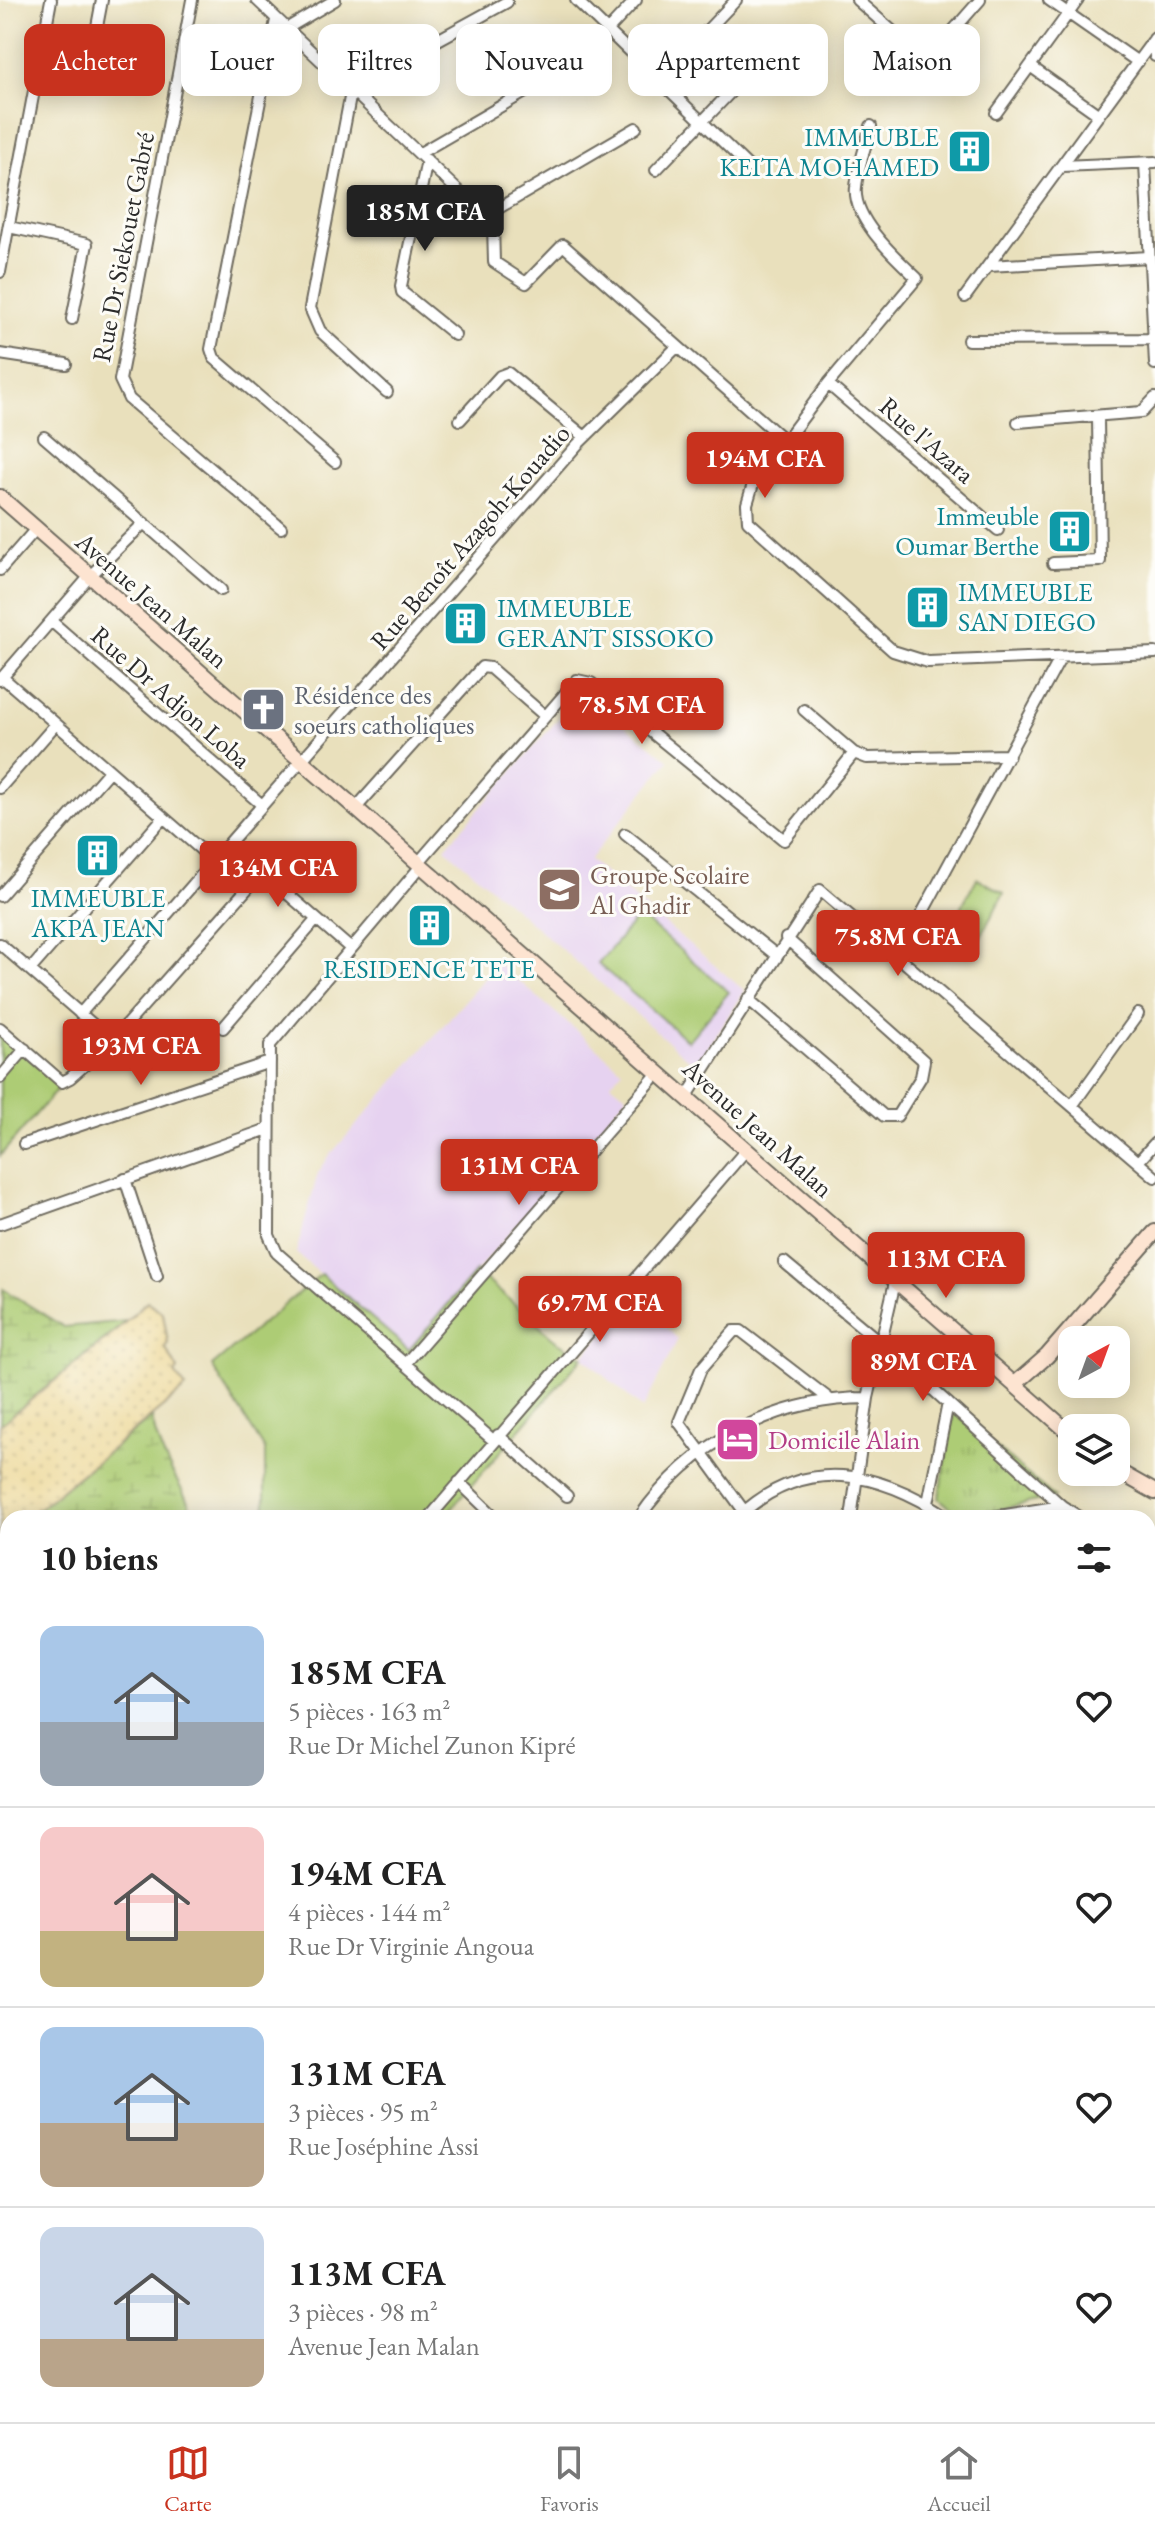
<!DOCTYPE html>
<html lang="fr">
<meta charset="utf-8">
<style>
:root{--surface:#fff;--page:#f2f2f2;--text:#222;--muted:#767676;--line:#e0e0e0;--accent:#c8321e}
body{margin:0;font-family:"EB Garamond",serif;background:var(--page);color:var(--text);height:100vh;display:flex;flex-direction:column;font-size:30px;white-space:nowrap}
*{box-sizing:border-box;margin:0}
p{font-size:26px;color:var(--muted)}
.icon{flex:none;width:44px;height:44px;fill:none;stroke:currentColor;stroke-width:2;stroke-linecap:round;stroke-linejoin:round}
.map{position:relative;flex:1;overflow:hidden}
.sheet{position:absolute;left:0px;top:1510px;width:1156px;height:912px;display:flex;flex-direction:column;background:var(--surface);border-radius:24px 24px 0 0;box-shadow:0 4px 20px #0003}
.sheet>*{flex:none}
.top-card{position:absolute;left:24px;top:24px;width:1108px;height:72px;display:flex;gap:16px}
.needle{width:52px;rotate:41deg}
.controls{position:absolute;left:1058px;top:1326px;display:grid;gap:16px}
.controls a{display:grid;place-items:center;width:72px;height:72px;border-radius:16px;background:var(--surface);box-shadow:0 4px 20px #0003;font-size:40px}
.price{position:absolute;translate:-50% -68px;padding:0 18px;border-radius:8px;background:var(--accent);color:#fff;font-size:26px;line-height:52px;filter:drop-shadow(0 2px 4px #0008)}
.price::after{content:'';position:absolute;left:50%;top:48px;width:24px;height:18px;margin-left:-12px;background:inherit;clip-path:polygon(0 0,100% 0,50% 100%)}
.price.current{background:#222;color:#fff}
ul{padding:0;list-style:none}
li{display:flex;align-items:center;gap:24px;height:200px;padding:0 40px}
li+li{border-top:2px solid var(--line)}
li span{display:grid;place-items:center;flex:none;width:224px;height:160px;border-radius:16px;color:#555}
li>.icon{margin-inline-start:auto}
span .icon{width:96px;height:96px;fill:#fffc;stroke-width:1}
li b{font-size:34px}
h2{display:flex;justify-content:space-between;align-items:center;height:96px;padding:0 40px;font-size:34px}
.pill{padding:0 28px;border-radius:16px;background:var(--surface);box-shadow:0 4px 20px #0003;font-size:28px;line-height:72px}
.pill.current{background:var(--accent);color:#fff}
.tab-bar{display:flex;justify-content:space-around;align-items:center;height:112px;border-top:2px solid var(--line);background:var(--surface);font-size:22px;color:var(--muted)}
.tab-bar a{display:grid;justify-items:center;gap:4px}
.tab-bar .current{color:var(--accent)}
.map>svg:first-child{display:block}
.built{fill:#e6d2f0}
.grass{fill:#adcc74;stroke:#6c7c50;stroke-width:2}
.wetland{fill:url(#wetland-marsh);stroke:#6c7c50;stroke-width:2}
.sand{fill:url(#sand-dots);stroke:#8c8264;stroke-width:2}
.park{fill:url(#park-tufts);stroke:#6c7c50;stroke-width:2}
.water{fill:#6dbee8;stroke:#4c748a;stroke-width:2}
.lines{fill:none;stroke-linecap:round;stroke-linejoin:round}
.ferry{stroke:#425e6d;stroke-width:2;stroke-dasharray:10 8;stroke-linecap:butt}
.street-casing{stroke:#6e6a5e;stroke-width:14}
.secondary-casing{stroke:#6e6a5e;stroke-width:18}
.street{stroke:#fff;stroke-width:10}
.secondary{stroke:#fde4d1;stroke-width:14}
.labels{text-anchor:middle;dominant-baseline:central;stroke-width:6;stroke-linejoin:round;paint-order:stroke}
.culture-label{font-size:26px;fill:#0d838f;stroke:#fdfcf7;text-anchor:end}
.street-label{font-size:26px;fill:#2b2b2b;stroke:#fdfcf7}
.worship-label{font-size:26px;fill:#5b616d;stroke:#fdfcf7;text-anchor:start}
.education-label{font-size:26px;fill:#785e54;stroke:#fdfcf7;text-anchor:start}
.hotel-label{font-size:26px;fill:#b23c85;stroke:#fdfcf7;text-anchor:start}
</style>
<div class="map">
<svg width="1155" height="2422" viewBox="0 0 1155 2422">
<defs>
<pattern id="wetland-marsh" width="20" height="14" patternUnits="userSpaceOnUse" patternTransform="scale(2)"><rect width="20" height="14" fill="#adcc74"/><path d="M1 5h8M5 5V1M11 12h8M15 12V8" fill="none" stroke="#95af65"/></pattern>
<pattern id="sand-dots" width="8" height="8" patternUnits="userSpaceOnUse" patternTransform="scale(2)"><rect width="8" height="8" fill="#eeda9e"/><path d="M2 2h.1M6 6h.1" fill="none" stroke="#cb8" stroke-width="1.8" stroke-linecap="round"/></pattern>
<pattern id="park-tufts" width="24" height="20" patternUnits="userSpaceOnUse" patternTransform="scale(2)"><rect width="24" height="20" fill="#adcc74"/><path d="M3 7l-1-3M5 7V3M7 7l1-3M15 17l-1-3M17 17v-4M19 17l1-3" fill="none" stroke="#95af65"/></pattern>
</defs>
<rect width="100%" height="100%" fill="#fdfcf7"/>
<filter id="ink" filterUnits="userSpaceOnUse"><feTurbulence type="fractalNoise" baseFrequency=".0125" numOctaves="2"/><feDisplacementMap in="SourceGraphic" scale="16" xChannelSelector="R" yChannelSelector="G"/><feConvolveMatrix kernelMatrix="1 2 1 2 8 2 1 2 1" color-interpolation-filters="sRGB"/></filter>
<filter id="wash" filterUnits="userSpaceOnUse"><feTurbulence type="fractalNoise" baseFrequency=".006" numOctaves="4" result="noise"/><feDisplacementMap in="SourceGraphic" scale="32" xChannelSelector="R" yChannelSelector="G"/><feGaussianBlur stdDeviation="1.8" result="paint"/><feColorMatrix in="noise" values="0 0 0 0 0 0 0 0 0 0 0 0 0 0 0 0 0 1.4 0 .05"/><feComposite in="paint" operator="in"/></filter>
<g filter="url(#wash)">
<rect width="100%" height="100%" fill="#e9e0bc"/>
<path class="built" d="M582,692L669,760L589,860L745,991L696,1066L445,848Z
M498,963L622,1070L611,1083L627,1096L409,1350L296,1253L318,1173L330,1155Z
M634,1297L678,1339L643,1409L583,1357Z"/>
<path class="grass" d="M977,878L1004,893L977,943L950,928Z
M639,915L729,992L688,1041L598,964Z
M0,1034L61,1085L0,1156Z
M476,1271L558,1342L583,1357L443,1518H265V1450L212,1366L321,1274L409,1350Z"/>
<path class="wetland" d="M3,1289L64,1327L127,1321L0,1425Z
M152,1417C158,1459 181,1480 195,1518H27Z
M8,1533V1747L0,1759V1540Z"/>
<path class="sand" d="M147,1301L163,1313L168,1343L165,1347L178,1370L175,1374L186,1388L27,1518H8V1533L0,1540V1425L115,1332Z"/>
<path class="park" d="M954,1412L1054,1497L962,1518L939,1498Z"/>
<path class="water" d="M0,1869L8,1881V2414H932L952,2422H0Z"/>
<g class="lines">
<path class="ferry" d="M0,2376L8,2381
M69,2414L83,2422"/>
</g>
</g>
<g filter="url(#ink)">
<g class="lines">
<defs>
<path id="street" d="M192,0L120,380L129,399L281,528
M257,0L493,224L494,262L526,283L563,245L784,440
M576,0L750,168
M857,0L922,57L929,58L980,0
M1049,0L1138,62
M276,20L211,349L214,358L335,462
M286,29L335,0
M608,30L636,0
M1154,39L1155,56
M90,64L102,0
M1030,66L1099,115
M660,80L736,0
M996,113L1078,0
M871,126C866,145 858,166 856,187C852,219 896,258 917,278L828,384L753,484L747,504L748,521L893,651L928,662L1155,653
M420,153L572,65
M427,160L401,286L402,292L455,335
M1145,163L1155,364
M1062,166L1155,162
M656,170L788,32
M485,216L636,128
M9,227L87,244L72,319
M989,266L1149,257
M0,272L51,0
M965,297L1155,38
M968,340L1152,339
M0,354L66,364
M828,384L998,530
M387,392L320,331L310,308L352,87L507,2
M460,420L500,376L508,373L585,437
M1018,422L1142,412L1155,398
M44,437L221,590
M1053,563L1100,561L1098,418
M0,570L35,530
M51,621L262,805
M2,677L214,861
M0,680L89,577L144,523
M804,710L854,753L867,758L1009,755
M0,788L56,724
M355,809L482,667L490,668L545,716
M625,834L776,955
M230,844L350,948
M418,863L577,680L591,683L784,840L854,753
M421,866L270,1045L269,1235L277,1253L493,1440
M0,896L109,771
M0,944L112,1041
M899,956L1061,657
M30,970L163,818
M748,999L884,1116H897L921,1077L924,1061L786,938
M80,1014L578,444L677,347
M0,1028L62,1082L70,1078L112,1041L262,872
M223,1028L316,920
M0,1078L25,1049
M687,1096L820,890L1155,1177
M1072,1106L1138,1014
M24,1144L270,1062
M1138,1162L1155,1143
M125,1179L157,1276
M0,1224L268,1129
M784,1262L880,1342L1062,1506L1081,1518
M405,1364L659,1072
M498,1435L567,1496
M459,1482L496,1518
M928,1503L948,1403
M744,1511L679,1422L701,1369L734,1331H741L828,1398
M429,1518L746,1150
M639,1518C691,1442 776,1398 868,1398
M737,1518C805,1453 879,1471 950,1518
M851,1518L868,1398L895,1282
M986,1518L1062,1506
M1148,1551L1155,1554
M1148,1644L1155,1645
M1148,1724L1155,1725
M1148,1815L1155,1814
M1148,1908L1155,1907
M1148,2016H1155
M1148,2084L1155,2083
M1148,2189H1155
M1148,2301L1155,2300"/>
<path id="secondary" d="M0,497L1072,1435
M1015,1384L1047,1356L1155,1232
M1116,1470L1155,1492"/>
</defs>
<use href="#street" class="street-casing"/>
<use href="#secondary" class="secondary-casing"/>
<use href="#street" class="street"/>
<use href="#secondary" class="secondary"/>
</g>
</g>
<defs>
<symbol id="building-square" viewBox="-11 -11 22 22"><rect x="-9" y="-9" width="18" height="18" rx="4" fill="#0f9aa8" stroke="#fdfcf7"/><path d="M-4-6H4V6H1V3H-1V6H-4ZM-2.5-4.3h1.7v1.8h-1.7ZM.8-4.3h1.7v1.8H.8ZM-2.5-1h1.7V.8h-1.7ZM.8-1h1.7V.8H.8Z" fill="#fff"/></symbol>
<symbol id="church-square" viewBox="-11 -11 22 22"><rect x="-9" y="-9" width="18" height="18" rx="4" fill="#6b7280" stroke="#fdfcf7"/><path d="M-1.2-6h2.4v3.5h3.3v2.4h-3.3V6h-2.4V-.1h-3.3v-2.4h3.3Z" fill="#fff"/></symbol>
<symbol id="school-square" viewBox="-11 -11 22 22"><rect x="-9" y="-9" width="18" height="18" rx="4" fill="#8d6e63" stroke="#fdfcf7"/><path d="M0-5L7-2L0 1L-7-2ZM-4 1L0 2.5L4 1V4Q0 6-4 4Z" fill="#fff"/></symbol>
<symbol id="hotel-square" viewBox="-11 -11 22 22"><rect x="-9" y="-9" width="18" height="18" rx="4" fill="#d1479c" stroke="#fdfcf7"/><path d="M-6-4.5h1.5V1H6V5H4.5V3h-9V5H-6ZM-4 0a1.8 1.8 0 1 1 3.6 0ZM.5 0V-2.5h3Q6-2.5 6 0Z" fill="#fff"/></symbol>
</defs>
<g fill-rule="evenodd">
<use href="#building-square" x="944" y="126" width="51" height="51"/>
<use href="#building-square" x="1044" y="506" width="51" height="51"/>
<use href="#building-square" x="902" y="582" width="51" height="51"/>
<use href="#building-square" x="440" y="598" width="51" height="51"/>
<use href="#church-square" x="238" y="684" width="51" height="51"/>
<use href="#building-square" x="72" y="830" width="51" height="51"/>
<use href="#school-square" x="534" y="864" width="51" height="51"/>
<use href="#building-square" x="404" y="900" width="51" height="51"/>
<use href="#hotel-square" x="712" y="1414" width="51" height="51"/>
</g>
<g class="labels">
<g class="culture-label">
<text x="939" y="137">IMMEUBLE<tspan x="939" dy="30">KEITA MOHAMED</tspan></text>
<text x="1039" y="516">Immeuble<tspan x="1039" dy="30">Oumar Berthe</tspan></text>
<text x="958" y="592" text-anchor="start">IMMEUBLE<tspan x="958" dy="30">SAN DIEGO</tspan></text>
<text x="497" y="608" text-anchor="start">IMMEUBLE<tspan x="497" dy="30">GERANT SISSOKO</tspan></text>
<text x="98" y="898" text-anchor="middle">IMMEUBLE<tspan x="98" dy="30">AKPA JEAN</tspan></text>
<text x="429" y="969" text-anchor="middle">RESIDENCE TETE</text>
</g>
<g class="street-label">
<text transform="translate(123 247) rotate(-79)">Rue Dr Siekouet Gabré</text>
<text transform="translate(927 440) rotate(41)">Rue l'Azara</text>
<text transform="translate(470 537) rotate(-49)">Rue Benoît Azagoh-Kouadio</text>
<text transform="translate(152 600) rotate(41)">Avenue Jean Malan</text>
<text transform="translate(171 697) rotate(41)">Rue Dr Adjon Loba</text>
<text transform="translate(758 1128) rotate(42)">Avenue Jean Malan</text>
</g>
<g class="worship-label">
<text x="294" y="695">Résidence des<tspan x="294" dy="30">soeurs catholiques</tspan></text>
</g>
<g class="education-label">
<text x="590" y="875">Groupe Scolaire<tspan x="590" dy="30">Al Ghadir</tspan></text>
</g>
<g class="hotel-label">
<text x="768" y="1440">Domicile Alain</text>
</g>
</g>
</svg>
<div class="controls">
<a><svg class="needle" viewBox="-14 -14 28 28"><path d="M0-13l5 13h-10z" fill="#e53935"/><path d="M0 13l5-13h-10z" fill="#767676"/></svg></a>
<a><svg class="icon" aria-label="layers" viewBox="0 0 24 24"><path d="M12 4l9 5-9 5-9-5zM3 14l9 5 9-5"/></svg></a>
</div>
<b class="price current" style="left:425px;top:253px">185M CFA</b>
<b class="price" style="left:765px;top:500px">194M CFA</b>
<b class="price" style="left:642px;top:746px">78.5M CFA</b>
<b class="price" style="left:278px;top:909px">134M CFA</b>
<b class="price" style="left:898px;top:978px">75.8M CFA</b>
<b class="price" style="left:141px;top:1087px">193M CFA</b>
<b class="price" style="left:519px;top:1207px">131M CFA</b>
<b class="price" style="left:946px;top:1300px">113M CFA</b>
<b class="price" style="left:600px;top:1344px">69.7M CFA</b>
<b class="price" style="left:923px;top:1403px">89M CFA</b>
<div class="top-card">
<a class="pill current">Acheter</a>
<a class="pill">Louer</a>
<a class="pill">Filtres</a>
<a class="pill">Nouveau</a>
<a class="pill">Appartement</a>
<a class="pill">Maison</a>
</div>
<section class="sheet">
<h2>10 biens<svg class="icon" aria-label="filters" viewBox="0 0 24 24"><path d="M4 7h16M4 17h16"/><circle cx="9" cy="7" r="2"/><circle cx="15" cy="17" r="2"/></svg></h2>
<ul>
<li><span style="background:linear-gradient(#a9c7e8 60%,#9aa5b1 0)"><svg class="icon" aria-label="home" viewBox="0 0 24 24"><path d="M3 11l9-7 9 7M6 9v11h12V9"/></svg></span><div><b>185M CFA</b><p>5 pièces · 163 m²</p><p>Rue Dr Michel Zunon Kipré</p></div><svg class="icon" aria-label="heart" viewBox="0 0 24 24"><path d="M12 20l-8-8c-3-5 5-10 8-4 3-6 11-1 8 4z"/></svg></li>
<li><span style="background:linear-gradient(#f6c9c9 65%,#c2b280 0)"><svg class="icon" aria-label="home" viewBox="0 0 24 24"><path d="M3 11l9-7 9 7M6 9v11h12V9"/></svg></span><div><b>194M CFA</b><p>4 pièces · 144 m²</p><p>Rue Dr Virginie Angoua</p></div><svg class="icon" aria-label="heart" viewBox="0 0 24 24"><path d="M12 20l-8-8c-3-5 5-10 8-4 3-6 11-1 8 4z"/></svg></li>
<li><span style="background:linear-gradient(#a9c7e8 60%,#b9a48a 0)"><svg class="icon" aria-label="home" viewBox="0 0 24 24"><path d="M3 11l9-7 9 7M6 9v11h12V9"/></svg></span><div><b>131M CFA</b><p>3 pièces · 95 m²</p><p>Rue Joséphine Assi</p></div><svg class="icon" aria-label="heart" viewBox="0 0 24 24"><path d="M12 20l-8-8c-3-5 5-10 8-4 3-6 11-1 8 4z"/></svg></li>
<li><span style="background:linear-gradient(#c9d6e8 70%,#b9a48a 0)"><svg class="icon" aria-label="home" viewBox="0 0 24 24"><path d="M3 11l9-7 9 7M6 9v11h12V9"/></svg></span><div><b>113M CFA</b><p>3 pièces · 98 m²</p><p>Avenue Jean Malan</p></div><svg class="icon" aria-label="heart" viewBox="0 0 24 24"><path d="M12 20l-8-8c-3-5 5-10 8-4 3-6 11-1 8 4z"/></svg></li>
</ul>
</section>
</div>
<nav class="tab-bar">
<a class="current"><svg class="icon" aria-label="map" viewBox="0 0 24 24"><path d="M3 6l6-2 6 2 6-2v14l-6 2-6-2-6 2zM9 4v14M15 6v14"/></svg>Carte</a>
<a><svg class="icon" aria-label="saved" viewBox="0 0 24 24"><path d="M7 4h10v16l-5-4-5 4z"/></svg>Favoris</a>
<a><svg class="icon" aria-label="home" viewBox="0 0 24 24"><path d="M3 11l9-7 9 7M6 9v11h12V9"/></svg>Accueil</a>
</nav>
